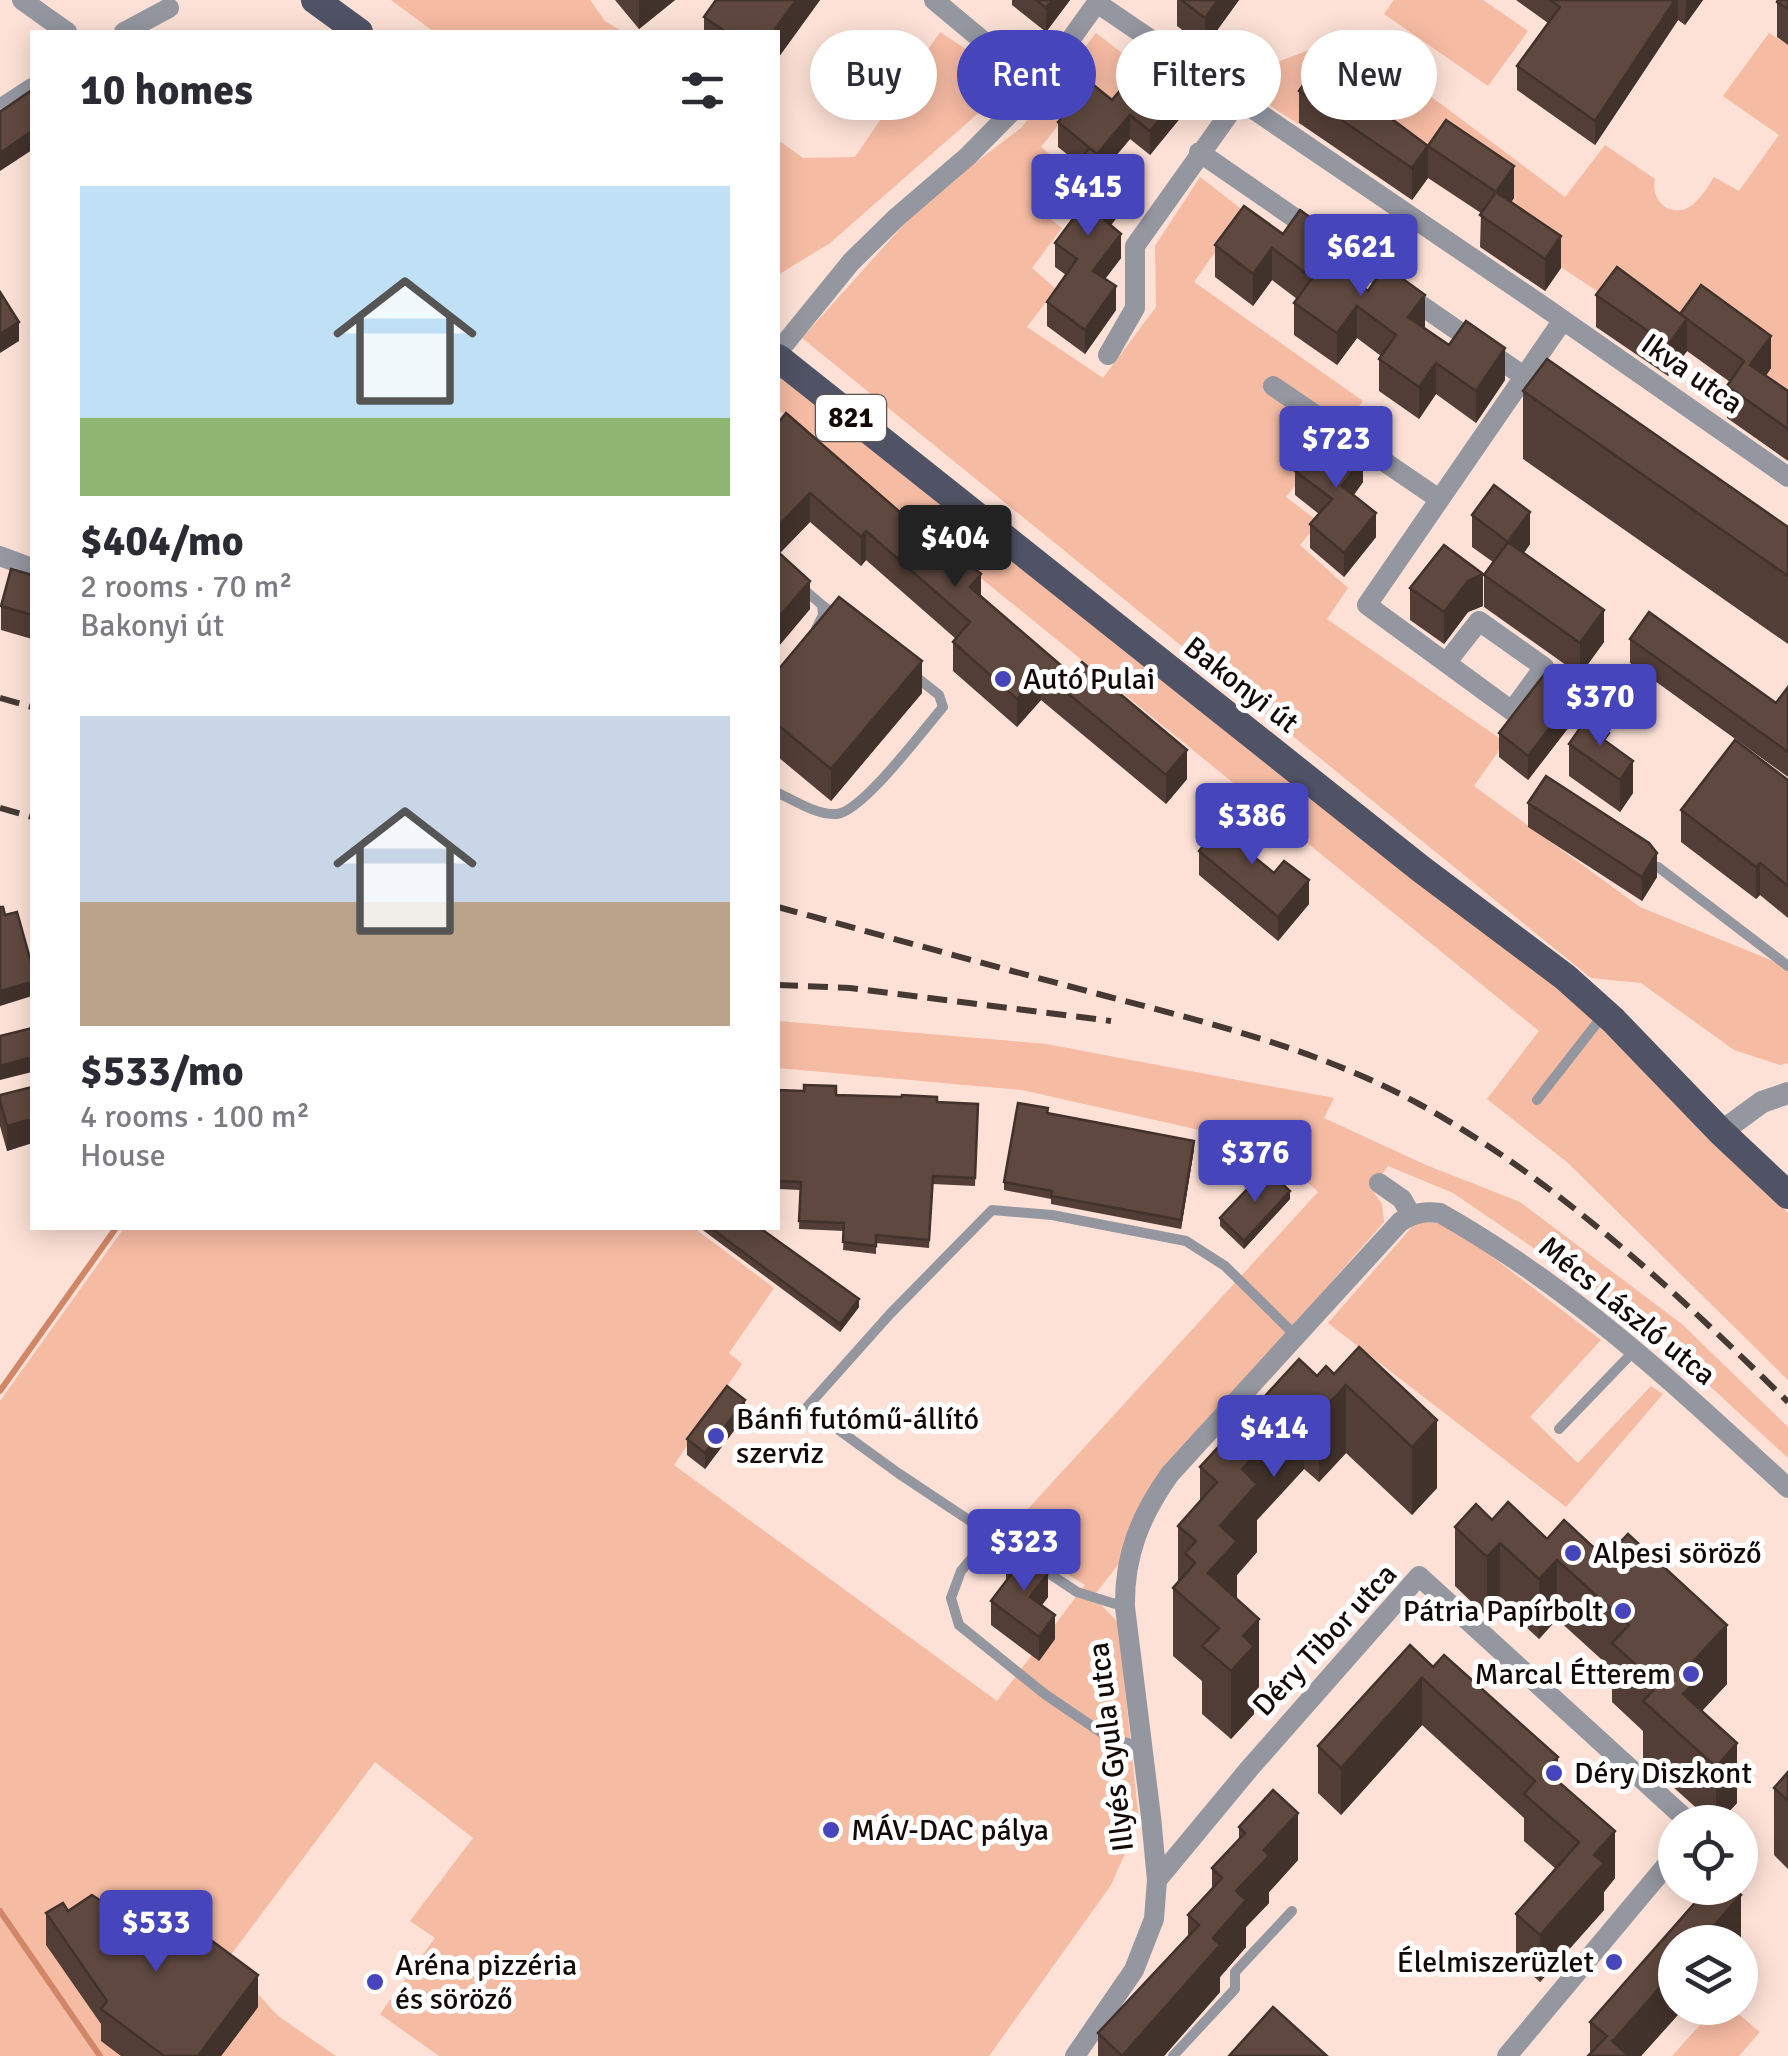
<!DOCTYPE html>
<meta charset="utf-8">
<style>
:root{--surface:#fff;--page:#f7f7f7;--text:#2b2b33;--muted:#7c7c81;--accent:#4645bb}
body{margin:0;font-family:Signika,sans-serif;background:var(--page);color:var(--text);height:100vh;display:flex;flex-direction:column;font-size:38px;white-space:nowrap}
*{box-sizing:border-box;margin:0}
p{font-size:32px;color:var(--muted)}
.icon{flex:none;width:55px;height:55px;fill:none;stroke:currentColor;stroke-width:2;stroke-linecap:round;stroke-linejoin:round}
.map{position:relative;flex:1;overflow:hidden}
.drawer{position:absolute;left:30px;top:30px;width:750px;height:1200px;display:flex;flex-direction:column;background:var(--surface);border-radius:0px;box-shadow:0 5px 25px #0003}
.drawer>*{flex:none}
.top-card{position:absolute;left:810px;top:30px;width:828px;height:90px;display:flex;gap:20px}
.controls{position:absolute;left:1658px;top:1805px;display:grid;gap:20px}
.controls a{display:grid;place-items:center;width:100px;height:100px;border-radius:50%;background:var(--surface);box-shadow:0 5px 25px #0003;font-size:50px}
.price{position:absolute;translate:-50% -85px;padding:0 22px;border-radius:10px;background:var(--accent);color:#fff;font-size:32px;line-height:65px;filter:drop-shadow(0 2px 5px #0008)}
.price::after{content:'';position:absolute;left:50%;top:60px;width:30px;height:22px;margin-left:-15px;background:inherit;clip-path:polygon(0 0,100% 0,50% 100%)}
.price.active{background:#222;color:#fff}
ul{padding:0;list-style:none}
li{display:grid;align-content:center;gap:20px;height:530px;padding:0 50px}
li span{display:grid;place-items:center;height:310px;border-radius:0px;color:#555}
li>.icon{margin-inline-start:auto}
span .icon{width:180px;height:180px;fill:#fffc;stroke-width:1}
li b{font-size:42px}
h2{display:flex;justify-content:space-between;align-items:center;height:120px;padding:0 50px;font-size:42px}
.tag{padding:0 35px;border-radius:45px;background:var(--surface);box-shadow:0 5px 25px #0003;font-size:35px;line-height:90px}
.tag.active{background:var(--accent);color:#fff}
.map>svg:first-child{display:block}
.green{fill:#f6bba3}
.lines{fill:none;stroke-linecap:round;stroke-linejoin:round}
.stream{stroke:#d08667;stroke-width:6}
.service{stroke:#9496a0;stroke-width:10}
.minor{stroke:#9496a0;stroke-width:20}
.tertiary{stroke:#9496a0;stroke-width:22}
.primary{stroke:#505365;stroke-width:28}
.rail{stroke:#463934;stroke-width:6;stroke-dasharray:20 10;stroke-linecap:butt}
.wall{fill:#523e36}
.shaded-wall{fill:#42322c}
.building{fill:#5f483f;stroke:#42322c;stroke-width:2.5}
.poi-dot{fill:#4645bb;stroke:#fff;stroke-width:4}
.labels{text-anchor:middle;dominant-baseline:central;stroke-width:10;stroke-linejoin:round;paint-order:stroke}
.shield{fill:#fff;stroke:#5a5451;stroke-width:2.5}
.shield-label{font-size:28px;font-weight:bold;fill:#130a07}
.street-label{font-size:30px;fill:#130a07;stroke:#fff}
.poi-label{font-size:30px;fill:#130a07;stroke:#fff;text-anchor:start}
</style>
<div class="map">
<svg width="1788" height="2056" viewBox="0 0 1788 2056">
<rect width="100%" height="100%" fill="#fde1d6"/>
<path class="green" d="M391,0H590L605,21L623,32H434Z
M1394,0H1483L1528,31L1488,86L1384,14Z
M940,32L1015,81L830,243L778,275V140L803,158L855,157Z
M1096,33L1139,66L1109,105L1085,91L1041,147L1067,169L1039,210L1062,228L1032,268L1056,289L1027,327L1103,378L1156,307L1155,246L1200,177L1244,211L1194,282L1363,401L1286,497L1319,522L1300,545L1348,588L1327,619L1505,742L1474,786L1640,907L1788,967V1063L1780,1065L1734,1050L1641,983L1591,978L802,338L924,202L1021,128Z
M1769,33L1788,45V423L1750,397L1771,368L1680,346L1496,224L1513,198L1447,152L1428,178L1318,97L1298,124L1239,85L1245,74L1349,35L1565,197L1605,145L1655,179C1651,197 1664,215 1685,209C1698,204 1707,188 1714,177L1739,191L1779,135L1723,96Z
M778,367L1590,1009L1788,1213V1380L1568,1163L1487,1099L1539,1031L918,527L778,409Z
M778,1021L1046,1044L1334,1098L1324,1118L1426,1165L1520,1202L1683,1325L1788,1427V1458L1636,1318L1453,1193L1388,1166L1371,1188L1382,1204L1384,1222L1167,1470L1145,1530L1093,1597L1118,1622L1139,1822L1111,1885L989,2056H439L380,2014L435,1938L410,1921L473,1838L375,1762L227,1960L278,2016L336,2056H0V1401L124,1228H694L774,1288L729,1353L742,1364L674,1465L997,1701L1085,1585L1005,1534L1318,1192L1266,1145L1022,1090L778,1068Z
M1418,1220L1447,1222L1601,1340L1530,1417L1578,1463L1651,1386L1663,1394L1566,1507L1328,1323Z
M1715,2008H1731L1760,2032L1739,2056H1672Z"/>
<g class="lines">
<path class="stream" d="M0,1391L116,1228
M0,1911L100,2056"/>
<path class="service" d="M801,587L822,605L823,615L816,629
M822,605L838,617
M778,793C796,801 816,815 837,814C863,811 924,729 943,707L939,695L915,676
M1658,867L1788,966
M1537,1100L1604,1014
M1559,1429L1635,1350
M992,1534L961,1571L951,1598L959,1625L1046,1695L1108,1737L1141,1747
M1125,1607L1077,1592L898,1473L807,1407L890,1314L992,1210L1052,1215L1186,1241L1225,1266L1295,1335
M1173,2056L1235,1989V1972L1292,1911"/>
<path class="minor" d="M22,0L67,32
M934,0L1037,86
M1097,3L1540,304L1788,477
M124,32L169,8
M0,109L32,88
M1199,152L1551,395
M778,352L851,262L897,217L968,156L1037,86L1099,0
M1108,355L1135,308V246L1239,100
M1273,386L1439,499
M0,556L32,568
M1446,663L1479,621L1544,667L1512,711L1367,605L1563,320
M1379,1183L1402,1199L1411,1215
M1157,1880L1249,1769L1419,1576L1689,1822
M1075,2056L1134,1970L1154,1919L1157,1880L1151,1817L1125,1607C1124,1556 1140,1516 1170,1474L1400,1222C1414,1213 1424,1211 1440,1213C1573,1288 1677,1386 1788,1488
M1507,2056L1675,1855"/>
<path class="tertiary" d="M1721,1132L1762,1102L1788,1093"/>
<path class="primary" d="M315,0L359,32
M778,358L1421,869L1565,977L1613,1020L1721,1132L1788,1195"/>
<path class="rail" d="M0,698L32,707
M0,808L32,817
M778,907C887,937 996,967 1106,996C1212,1024 1321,1050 1419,1104C1558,1181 1675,1291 1788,1402
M778,985L850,988L1111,1021"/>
</g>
<path class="wall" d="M615,0H675L639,29Z
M716,0H820L778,58V32H704V17Z
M1012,0H1070L1046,32L1012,5Z
M1177,0H1239L1205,47L1177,26Z
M1516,0H1703L1685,25L1678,20L1595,145L1517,90V66L1548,23Z
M1788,0V45L1777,37V2Z
M1299,91L1428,146L1514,198L1511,202L1561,268L1545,291L1480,247L1481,213L1428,178L1412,200L1299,123Z
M1112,100L1181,117L1150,155L1130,139L1110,163L1129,201L1111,225L1121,258L1105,279L1116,310L1085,354L1047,326V302L1066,275L1055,267V243L1072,220L1060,211V186L1078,163L1058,147V122Z
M1283,234L1425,327L1424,328L1449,345L1505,380L1476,423L1436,394L1419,419L1379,391V359L1381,356L1357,338L1337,365L1294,335V303L1297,299L1272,280L1253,306L1215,277V245Z
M1596,295L1680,314L1771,368L1766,376L1788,391V461L1727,418V386L1730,382L1687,351L1668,376L1596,327Z
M1523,391L1788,527V644L1523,459Z
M778,423L981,596L1187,779L1166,804L1041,700L1017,727L953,671V642L956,639L866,560L861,566L810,522L779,554L810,609L778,647Z
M1295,471L1363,482L1354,495L1376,537L1344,577L1310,548V524L1319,514L1295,495Z
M1472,515L1530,544L1524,553L1604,642L1580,675L1484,607V575L1493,562L1472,547Z
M32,575V639L1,630V606Z
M1410,588L1483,606L1468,612L1444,644L1410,620Z
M1630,639L1776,703L1788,687V777L1630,663Z
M778,670L922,693L831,801L778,757Z
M1579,714L1528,780L1499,757V733Z
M1569,744H1609L1633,793L1620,812L1569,776Z
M1788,780V918L1760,895L1756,899L1681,842V810Z
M1528,803L1657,877L1642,901L1528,827Z
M1199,851L1252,855L1309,904L1278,941L1199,875Z
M32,1087V1143L7,1151L0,1126V1095Z
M778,1090L836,1095L978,1104L975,1186L933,1184L929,1248L876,1243V1254L843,1250L844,1231L799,1229L800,1190L778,1189Z
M1048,1113L1194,1149L1181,1229L1051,1204V1199L1004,1190V1182Z
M1290,1199L1244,1249L1220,1226V1218Z
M700,1228H760L859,1307L840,1332Z
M1359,1347L1437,1488L1412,1515L1346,1453L1319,1482L1304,1469L1257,1520V1552L1237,1575V1599L1259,1687L1254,1692V1714L1231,1739L1202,1714V1681L1173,1656V1588L1178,1582V1526L1200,1501V1467L1317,1376L1334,1374Z
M745,1416L705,1469L687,1455V1439Z
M1492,1520L1547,1539L1727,1684L1702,1711L1737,1803L1719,1822H1712L1643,1760V1731L1612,1702V1669L1557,1619L1539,1639L1500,1603L1487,1617L1455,1586V1527Z
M1015,1548L1048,1597L1042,1605L1055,1639L1039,1661L991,1625V1601L1006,1581V1560Z
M1410,1645L1558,1781L1615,1878L1604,1892V1910L1540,1982L1516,1961V1914L1556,1869L1524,1841V1818L1422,1725L1341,1815L1318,1793V1746Z
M1788,1772V1869L1774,1855V1788Z
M1239,1827L1298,1860L1269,1892V1903L1246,1927V1947L1220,1977V1992L1164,2056H1098V2033L1188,1936V1915L1212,1889V1868L1239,1839Z
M68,1911L258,2007L221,2056H121L101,2041V2024L46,1945V1913Z
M1741,1942L1675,2008H1684L1641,2056H1588L1590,2054V2022Z"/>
<path class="shaded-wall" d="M639,0H675L639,29Z
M796,0H820L778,58V32H773Z
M1052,0H1070L1046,32V8Z
M1218,0H1239L1205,47V18Z
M1675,0H1678V20L1595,145V121Z
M1686,0H1703L1685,25Z
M1181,93V117L1150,155V131Z
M1130,115V139L1097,178V154Z
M32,131V150L0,171V153Z
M1428,146V178L1412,200V168Z
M1514,166V198L1496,224V192Z
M1129,177V201L1100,240V216Z
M1121,234V258L1093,295V271Z
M1561,236V268L1545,291V259Z
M1341,240V271L1326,260Z
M1272,248V280L1253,306V274Z
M1116,286V310L1085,354V330Z
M1425,295V327L1408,349V317Z
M1357,306V338L1337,365V333Z
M1687,319V351L1668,376V345Z
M19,322V341L0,353V334Z
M1771,336V368L1750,397V365Z
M1505,348V380L1476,423V391Z
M1436,363V394L1419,419V387Z
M1363,458V482L1342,510V486Z
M810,493V522L778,555V526Z
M1530,512V544L1508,574V542Z
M1376,513V537L1344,577V553Z
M866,531V560L861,566V537Z
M981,574V602L970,587Z
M1483,574V606L1468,612L1444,644V612L1468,581Z
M810,581V609L778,647V618Z
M1604,610V642L1580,675V643Z
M922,661V693L831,801V769Z
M1041,671V700L1017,727V699Z
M1579,690V714L1528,780V756Z
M1187,750V779L1166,804V775Z
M1633,761V793L1620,812V780Z
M1252,835V859L1242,847Z
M1657,853V877L1642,901V877Z
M1760,863V895L1756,899V867Z
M1309,880V904L1278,941V917Z
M32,982V996L0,1006V991Z
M32,1057V1072L0,1080V1066Z
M32,1119V1143L7,1151V1126Z
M1194,1141V1149L1181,1229V1220Z
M1290,1191V1199L1244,1249V1241Z
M859,1299V1307L840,1332V1324Z
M1346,1385V1453L1319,1482V1414Z
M745,1400V1416L705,1469V1453Z
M1304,1401V1469L1257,1520V1552L1237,1575V1609L1208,1573L1220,1526L1242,1469Z
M1437,1420V1488L1412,1515V1447Z
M1500,1543V1603L1487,1617V1557Z
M1557,1560V1619L1539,1639V1579Z
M1048,1573V1597L1030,1621V1597Z
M1055,1615V1639L1039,1661V1637Z
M1259,1619V1687L1254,1692V1714L1231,1739V1671L1243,1636Z
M1727,1625V1684L1698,1715L1683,1694L1687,1668Z
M1422,1678V1725L1341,1815V1768Z
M1737,1743V1803L1719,1822H1716V1767Z
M1558,1757V1804L1545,1770Z
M1298,1813V1860L1269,1892V1903L1246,1927V1947L1220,1977V1992L1164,2056H1123L1213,1938L1236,1891L1264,1850Z
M1615,1831V1878L1604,1892V1910L1540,1982V1935L1594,1855Z
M1741,1895V1942H1699Z
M1675,1970V2008H1684L1641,2056H1613V2041Z
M258,1975V2007L221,2056H198Z"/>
<path class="building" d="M716,0H796L773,32H726L704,17Z
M1036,0H1052L1046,8Z
M1181,0H1218L1205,18Z
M1550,0H1675L1595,121L1517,66L1560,7Z
M1778,0H1788V9L1777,2Z
M1144,62L1181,93L1150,131L1130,115L1097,154L1058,122L1091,83L1112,100Z
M1318,64L1428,146L1412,168L1299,91Z
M32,90V131L0,153V112Z
M1446,120L1514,166L1496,192L1428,146Z
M1089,148L1129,177L1100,216L1121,234L1093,271L1116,286L1085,330L1047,302L1077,259L1055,243L1084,204L1060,186Z
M1496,192L1561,236L1545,259L1480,215Z
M1244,206L1283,234L1300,210L1341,240L1326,260L1368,291L1385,266L1425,295L1408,317L1449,345L1466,321L1505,348L1476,391L1436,363L1419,387L1379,359L1396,335L1357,306L1337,333L1294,303L1312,278L1272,248L1253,274L1215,245Z
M1617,267L1687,319L1668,345L1596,295Z
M1701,285L1771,336L1750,365L1788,391V429L1727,386L1744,361L1680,314Z
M0,292L19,322L0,334Z
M1547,359L1788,527V576L1523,391Z
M786,413L909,520L913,515L981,574L970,587L1071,674L1082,662L1187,750L1166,775L1041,671L1017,699L953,642L970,622L866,531L861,537L810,493L778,526V423Z
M1326,430L1363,458L1342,486L1376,513L1344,553L1310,524L1332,499L1295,471Z
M1494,485L1530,512L1508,542L1472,515Z
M1508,542L1604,610L1580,643L1484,575Z
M1444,545L1483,574L1468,581L1444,612L1410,588Z
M778,552L810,581L778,618Z
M11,569L32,575V615L1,606Z
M839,597L922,661L831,769L778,725V670Z
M1649,612L1776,703L1788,687V752L1630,639Z
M1550,667L1579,690L1528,756L1499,733Z
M1587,718L1609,733L1604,740L1633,761L1620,780L1569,744Z
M1735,740L1788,780V886L1760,863L1756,867L1681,810Z
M1546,776L1649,843L1657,853L1642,877L1528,803Z
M1228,814L1252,835L1242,847L1274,873L1284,861L1309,880L1278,917L1199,851Z
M0,907H3L5,915L17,912L32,966V982L0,991Z
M32,1028V1057L0,1066V1036Z
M804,1085L836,1086V1095L902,1097V1095L937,1097V1102L978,1104L975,1178L933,1176L929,1240L876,1235V1246L843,1242L844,1223L799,1221L801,1182L778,1181V1090L804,1091Z
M32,1087V1119L7,1126L0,1101V1095Z
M1018,1103L1048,1108L1047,1113L1194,1141L1181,1220L1051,1196L1052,1191L1004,1182Z
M1266,1169L1290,1191L1244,1241L1220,1218Z
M711,1228H760L859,1299L840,1324Z
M1359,1347L1437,1420L1412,1447L1346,1385L1319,1414L1304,1401L1242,1469L1257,1484L1220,1526L1237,1541L1208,1573L1259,1619L1243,1636L1254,1646L1231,1671L1202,1646L1219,1628L1173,1588L1195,1563L1185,1553L1196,1541L1178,1526L1217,1482L1200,1467L1299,1359L1317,1376L1326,1366L1334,1374Z
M727,1386L745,1400L705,1453L687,1439Z
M1508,1502L1547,1539L1564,1520L1605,1558L1628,1534L1727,1625L1687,1668L1698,1679L1683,1694L1737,1743L1716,1767L1643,1701L1658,1685L1612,1643L1629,1625L1557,1560L1539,1579L1500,1543L1487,1557L1455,1527L1476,1504L1492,1520Z
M1015,1548L1048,1573L1030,1597L1055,1615L1039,1637L991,1601L1016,1568L1006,1560Z
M1410,1645L1433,1667L1444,1655L1558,1757L1545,1770L1615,1831L1594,1855L1604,1863L1540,1935L1516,1914L1579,1842L1524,1794L1535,1781L1422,1678L1341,1768L1318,1746Z
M1788,1772V1801L1774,1788Z
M1273,1790L1298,1813L1264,1850L1269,1856L1236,1891L1246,1900L1213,1938L1220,1945L1122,2056L1098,2033L1199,1925L1188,1915L1222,1878L1212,1868L1245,1833L1239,1827Z
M1708,1888H1732L1741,1895L1699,1942H1675V1970L1613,2041L1611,2040L1629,2056H1588L1607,2036L1590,2022Z
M92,1895L154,1936L173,1912L258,1975L198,2056H164L101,2009L107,2001L46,1913L63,1903L68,1911Z
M1273,2007L1327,2056H1229Z"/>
<g class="poi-dot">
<circle cx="1003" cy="679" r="10"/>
<circle cx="716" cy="1436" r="10"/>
<circle cx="1573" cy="1553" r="10"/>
<circle cx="1623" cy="1611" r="10"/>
<circle cx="1691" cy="1674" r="10"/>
<circle cx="1554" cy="1773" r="10"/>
<circle cx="831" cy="1830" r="10"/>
<circle cx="1614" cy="1962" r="10"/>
<circle cx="375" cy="1982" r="10"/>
</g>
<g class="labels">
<rect class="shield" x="816" y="395" width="70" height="46" rx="8"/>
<g class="shield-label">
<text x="851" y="418">821</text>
</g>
<g class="street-label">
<text transform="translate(1692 374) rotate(35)">Ikva utca</text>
<text transform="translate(1241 685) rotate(38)">Bakonyi út</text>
<text transform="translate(1627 1311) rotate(39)">Mécs László utca</text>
<text transform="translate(1325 1640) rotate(-47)">Déry Tibor utca</text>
<text transform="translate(1111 1747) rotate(-97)">Illyés Gyula utca</text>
</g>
<g class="poi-label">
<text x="1023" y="679">Autó Pulai</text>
<text x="736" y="1419">Bánfi futómű-állító<tspan x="736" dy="34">szerviz</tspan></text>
<text x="1593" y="1553">Alpesi söröző</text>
<text x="1603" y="1611" text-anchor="end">Pátria Papírbolt</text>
<text x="1671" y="1674" text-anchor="end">Marcal Étterem</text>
<text x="1574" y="1773">Déry Diszkont</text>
<text x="851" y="1830">MÁV-DAC pálya</text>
<text x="1594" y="1962" text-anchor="end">Élelmiszerüzlet</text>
<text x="395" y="1965">Aréna pizzéria<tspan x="395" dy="34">és söröző</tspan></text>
</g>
</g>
</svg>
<div class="controls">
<a><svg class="icon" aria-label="locate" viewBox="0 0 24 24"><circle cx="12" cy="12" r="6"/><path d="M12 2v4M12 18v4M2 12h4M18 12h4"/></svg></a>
<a><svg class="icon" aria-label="layers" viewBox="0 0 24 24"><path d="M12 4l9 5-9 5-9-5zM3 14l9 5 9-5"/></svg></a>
</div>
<b class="price" style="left:1088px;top:239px">$415</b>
<b class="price" style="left:1361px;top:299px">$621</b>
<b class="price" style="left:1336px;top:491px">$723</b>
<b class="price active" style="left:955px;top:590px">$404</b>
<b class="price" style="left:1600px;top:749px">$370</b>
<b class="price" style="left:1252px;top:868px">$386</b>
<b class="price" style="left:1255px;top:1205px">$376</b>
<b class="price" style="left:1274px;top:1480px">$414</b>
<b class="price" style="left:1024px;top:1594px">$323</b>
<b class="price" style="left:156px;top:1975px">$533</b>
<div class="top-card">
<a class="tag">Buy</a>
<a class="tag active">Rent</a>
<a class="tag">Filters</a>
<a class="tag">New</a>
</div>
<section class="drawer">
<h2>10 homes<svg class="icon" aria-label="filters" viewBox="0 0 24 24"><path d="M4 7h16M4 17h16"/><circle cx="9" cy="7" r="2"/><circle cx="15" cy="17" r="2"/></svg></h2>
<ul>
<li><span style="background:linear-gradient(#bfe0f5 75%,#8fb573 0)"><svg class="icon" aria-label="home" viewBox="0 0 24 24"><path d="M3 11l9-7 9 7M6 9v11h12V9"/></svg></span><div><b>$404/mo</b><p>2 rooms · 70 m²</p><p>Bakonyi út</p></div></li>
<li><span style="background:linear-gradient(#c9d6e8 60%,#b9a48a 0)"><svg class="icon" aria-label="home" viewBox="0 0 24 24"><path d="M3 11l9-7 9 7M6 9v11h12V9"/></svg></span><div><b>$533/mo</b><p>4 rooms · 100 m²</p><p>House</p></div></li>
</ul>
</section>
</div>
